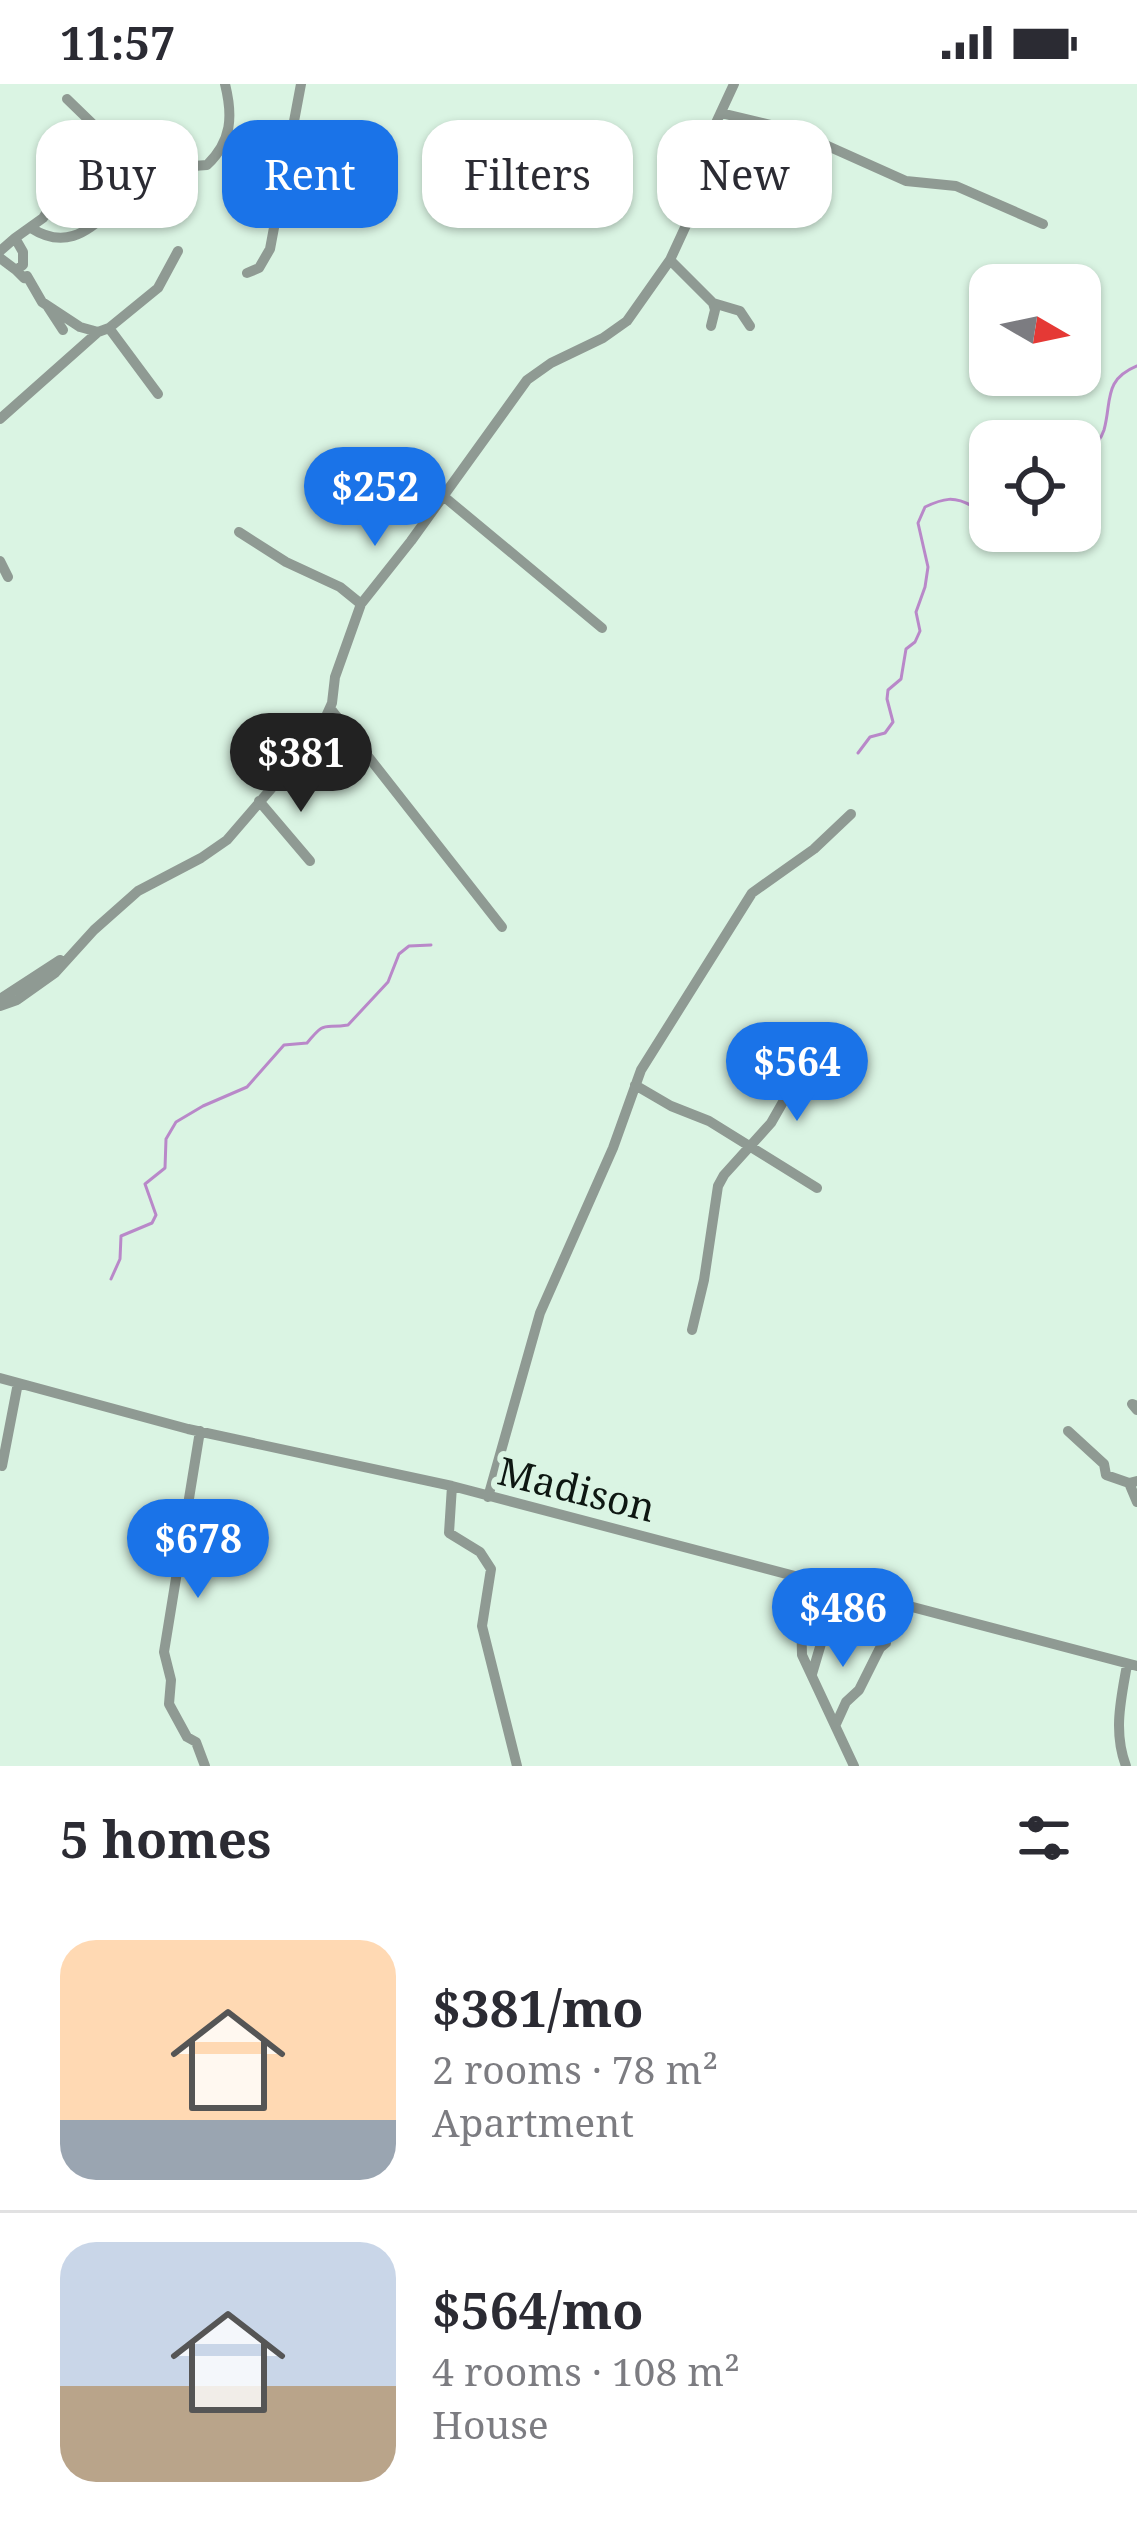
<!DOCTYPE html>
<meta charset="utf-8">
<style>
:root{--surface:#fff;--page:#f2f2f3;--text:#2b2b33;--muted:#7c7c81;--line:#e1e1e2;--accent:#1a73e8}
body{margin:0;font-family:"Noto Serif",serif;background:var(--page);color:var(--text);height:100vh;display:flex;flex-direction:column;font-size:45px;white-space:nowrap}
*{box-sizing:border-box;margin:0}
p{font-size:39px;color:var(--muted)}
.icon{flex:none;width:66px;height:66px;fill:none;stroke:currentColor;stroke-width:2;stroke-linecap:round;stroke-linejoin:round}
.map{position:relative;height:1682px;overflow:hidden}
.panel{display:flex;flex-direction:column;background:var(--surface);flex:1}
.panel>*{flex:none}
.hud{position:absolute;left:36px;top:36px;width:1065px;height:108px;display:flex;gap:24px}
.needle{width:78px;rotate:99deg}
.tools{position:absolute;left:969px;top:180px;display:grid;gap:24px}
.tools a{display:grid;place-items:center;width:132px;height:132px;border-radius:24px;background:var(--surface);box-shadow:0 3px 9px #0004;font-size:60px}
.price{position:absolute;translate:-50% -102px;padding:0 27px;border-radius:42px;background:var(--accent);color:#fff;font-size:39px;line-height:78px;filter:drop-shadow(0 3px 6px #0008)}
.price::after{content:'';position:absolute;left:50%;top:72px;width:36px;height:27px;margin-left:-18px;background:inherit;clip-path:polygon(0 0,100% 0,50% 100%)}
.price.active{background:#222;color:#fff}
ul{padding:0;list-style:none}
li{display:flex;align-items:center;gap:36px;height:300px;padding:0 60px}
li+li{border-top:3px solid var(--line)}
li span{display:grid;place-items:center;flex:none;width:336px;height:240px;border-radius:36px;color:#555}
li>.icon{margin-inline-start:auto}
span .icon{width:144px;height:144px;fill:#fffc;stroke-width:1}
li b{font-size:51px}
h2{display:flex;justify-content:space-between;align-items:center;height:144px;padding:0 60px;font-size:51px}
.chip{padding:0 42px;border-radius:36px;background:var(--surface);box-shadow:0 3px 9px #0004;font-size:42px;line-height:108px}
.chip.active{background:var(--accent);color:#fff}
.status{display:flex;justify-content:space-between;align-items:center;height:84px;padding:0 60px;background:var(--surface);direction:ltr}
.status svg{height:33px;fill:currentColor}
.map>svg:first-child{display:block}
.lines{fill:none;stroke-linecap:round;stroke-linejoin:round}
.stream{stroke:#b988c9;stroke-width:3}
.minor{stroke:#8f9a93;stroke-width:10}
.labels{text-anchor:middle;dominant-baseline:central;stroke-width:12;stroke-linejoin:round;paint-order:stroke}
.street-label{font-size:39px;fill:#0e1712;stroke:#daf4e3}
</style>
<div class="status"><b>11:57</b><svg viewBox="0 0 49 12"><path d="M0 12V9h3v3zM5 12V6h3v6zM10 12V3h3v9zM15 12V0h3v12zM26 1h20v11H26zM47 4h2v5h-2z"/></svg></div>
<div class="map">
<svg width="1137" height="1682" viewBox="0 0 1137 1682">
<rect width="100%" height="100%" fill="#daf4e3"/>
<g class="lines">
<path class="stream" d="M1080,377C1089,367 1100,359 1104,346C1112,317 1103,296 1137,282
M858,669L870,653L885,649L893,638L887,615L888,606L901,595L906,565L915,558L920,547L916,528L925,503L928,483L918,439L925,423C944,414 954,412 972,422L990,418
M111,1195L120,1175L121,1152L152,1139L156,1131L145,1100L165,1084L166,1055L176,1038L203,1022L247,1003L284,961L307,959C326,936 322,945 348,941L388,898L399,870L409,862L431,861"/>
<path class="minor" d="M67,15L99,46
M721,29L792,46L906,97L956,102L1043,140
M80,89L99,46L134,45L166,84L207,81C232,57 233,32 225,0
M61,107L80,89L101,79
M31,144C62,164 86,151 110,126
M15,154L43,134L61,107L74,106
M0,167L15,154L23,168V181L16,186L0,174
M670,176L713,219L740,227L750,242
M16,186L24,194L27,192L42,218L80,243L98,248L109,244L158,204L178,167
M247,189L259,184L270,165L301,0
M48,223L63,246
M711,242L715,226L713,219
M109,244L158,310
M0,335L98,248
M442,411L602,544
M239,448L286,478L340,503L361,520
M0,477L8,493
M330,624L502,843
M259,717L310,777
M0,915L60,876
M0,922L17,916L55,889L94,846L138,807L201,774L227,756L295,677L300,664L323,639L332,619L335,593L361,520L411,457L527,296L551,279L603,254L627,237L670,176L694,124L708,56L734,0
M635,1001L671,1022L709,1037L817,1104
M692,1246L704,1196L718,1102L724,1091L771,1039L799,990
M0,1294L188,1345L452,1402L1137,1582
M1137,1322L1132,1320L1137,1326
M200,1347L164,1568L171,1596L169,1620L187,1653L196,1658L205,1682
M1068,1347L1104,1380L1106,1391L1129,1399L1137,1397
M2,1382L18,1299
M1129,1399L1137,1418
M452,1402L449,1449L480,1468L491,1485L482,1542L517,1682
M488,1413L540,1229L613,1064L641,986L752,809L814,765L851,730
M792,1493L801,1528L802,1571L854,1682
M812,1590L828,1536L835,1525
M836,1640L846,1618L859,1606L880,1564L886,1559
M1126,1682C1113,1648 1121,1615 1127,1581"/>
</g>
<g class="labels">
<g class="street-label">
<text transform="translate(577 1404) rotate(14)">Madison</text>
</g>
</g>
</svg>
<div class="tools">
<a><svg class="needle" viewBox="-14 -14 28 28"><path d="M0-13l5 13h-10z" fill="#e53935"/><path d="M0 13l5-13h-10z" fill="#7c7c81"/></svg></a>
<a><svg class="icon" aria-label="locate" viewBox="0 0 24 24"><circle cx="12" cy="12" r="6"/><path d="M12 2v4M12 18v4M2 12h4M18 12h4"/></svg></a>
</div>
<b class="price" style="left:375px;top:465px">$252</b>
<b class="price active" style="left:301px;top:731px">$381</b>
<b class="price" style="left:797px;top:1040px">$564</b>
<b class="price" style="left:198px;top:1517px">$678</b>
<b class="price" style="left:843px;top:1586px">$486</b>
<div class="hud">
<a class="chip">Buy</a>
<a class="chip active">Rent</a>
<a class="chip">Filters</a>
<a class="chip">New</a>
</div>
</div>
<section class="panel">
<h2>5 homes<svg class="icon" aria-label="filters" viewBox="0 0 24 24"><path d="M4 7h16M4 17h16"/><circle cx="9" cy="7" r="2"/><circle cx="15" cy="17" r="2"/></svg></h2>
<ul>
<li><span style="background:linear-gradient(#ffd9b3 75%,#9aa5b1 0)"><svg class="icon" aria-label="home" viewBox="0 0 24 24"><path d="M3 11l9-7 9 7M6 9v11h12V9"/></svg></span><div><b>$381/mo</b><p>2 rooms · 78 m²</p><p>Apartment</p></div></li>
<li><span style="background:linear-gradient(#c9d6e8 60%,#b9a48a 0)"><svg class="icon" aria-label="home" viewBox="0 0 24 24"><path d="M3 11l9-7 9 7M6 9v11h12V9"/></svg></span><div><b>$564/mo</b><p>4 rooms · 108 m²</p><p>House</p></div></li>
</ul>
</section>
